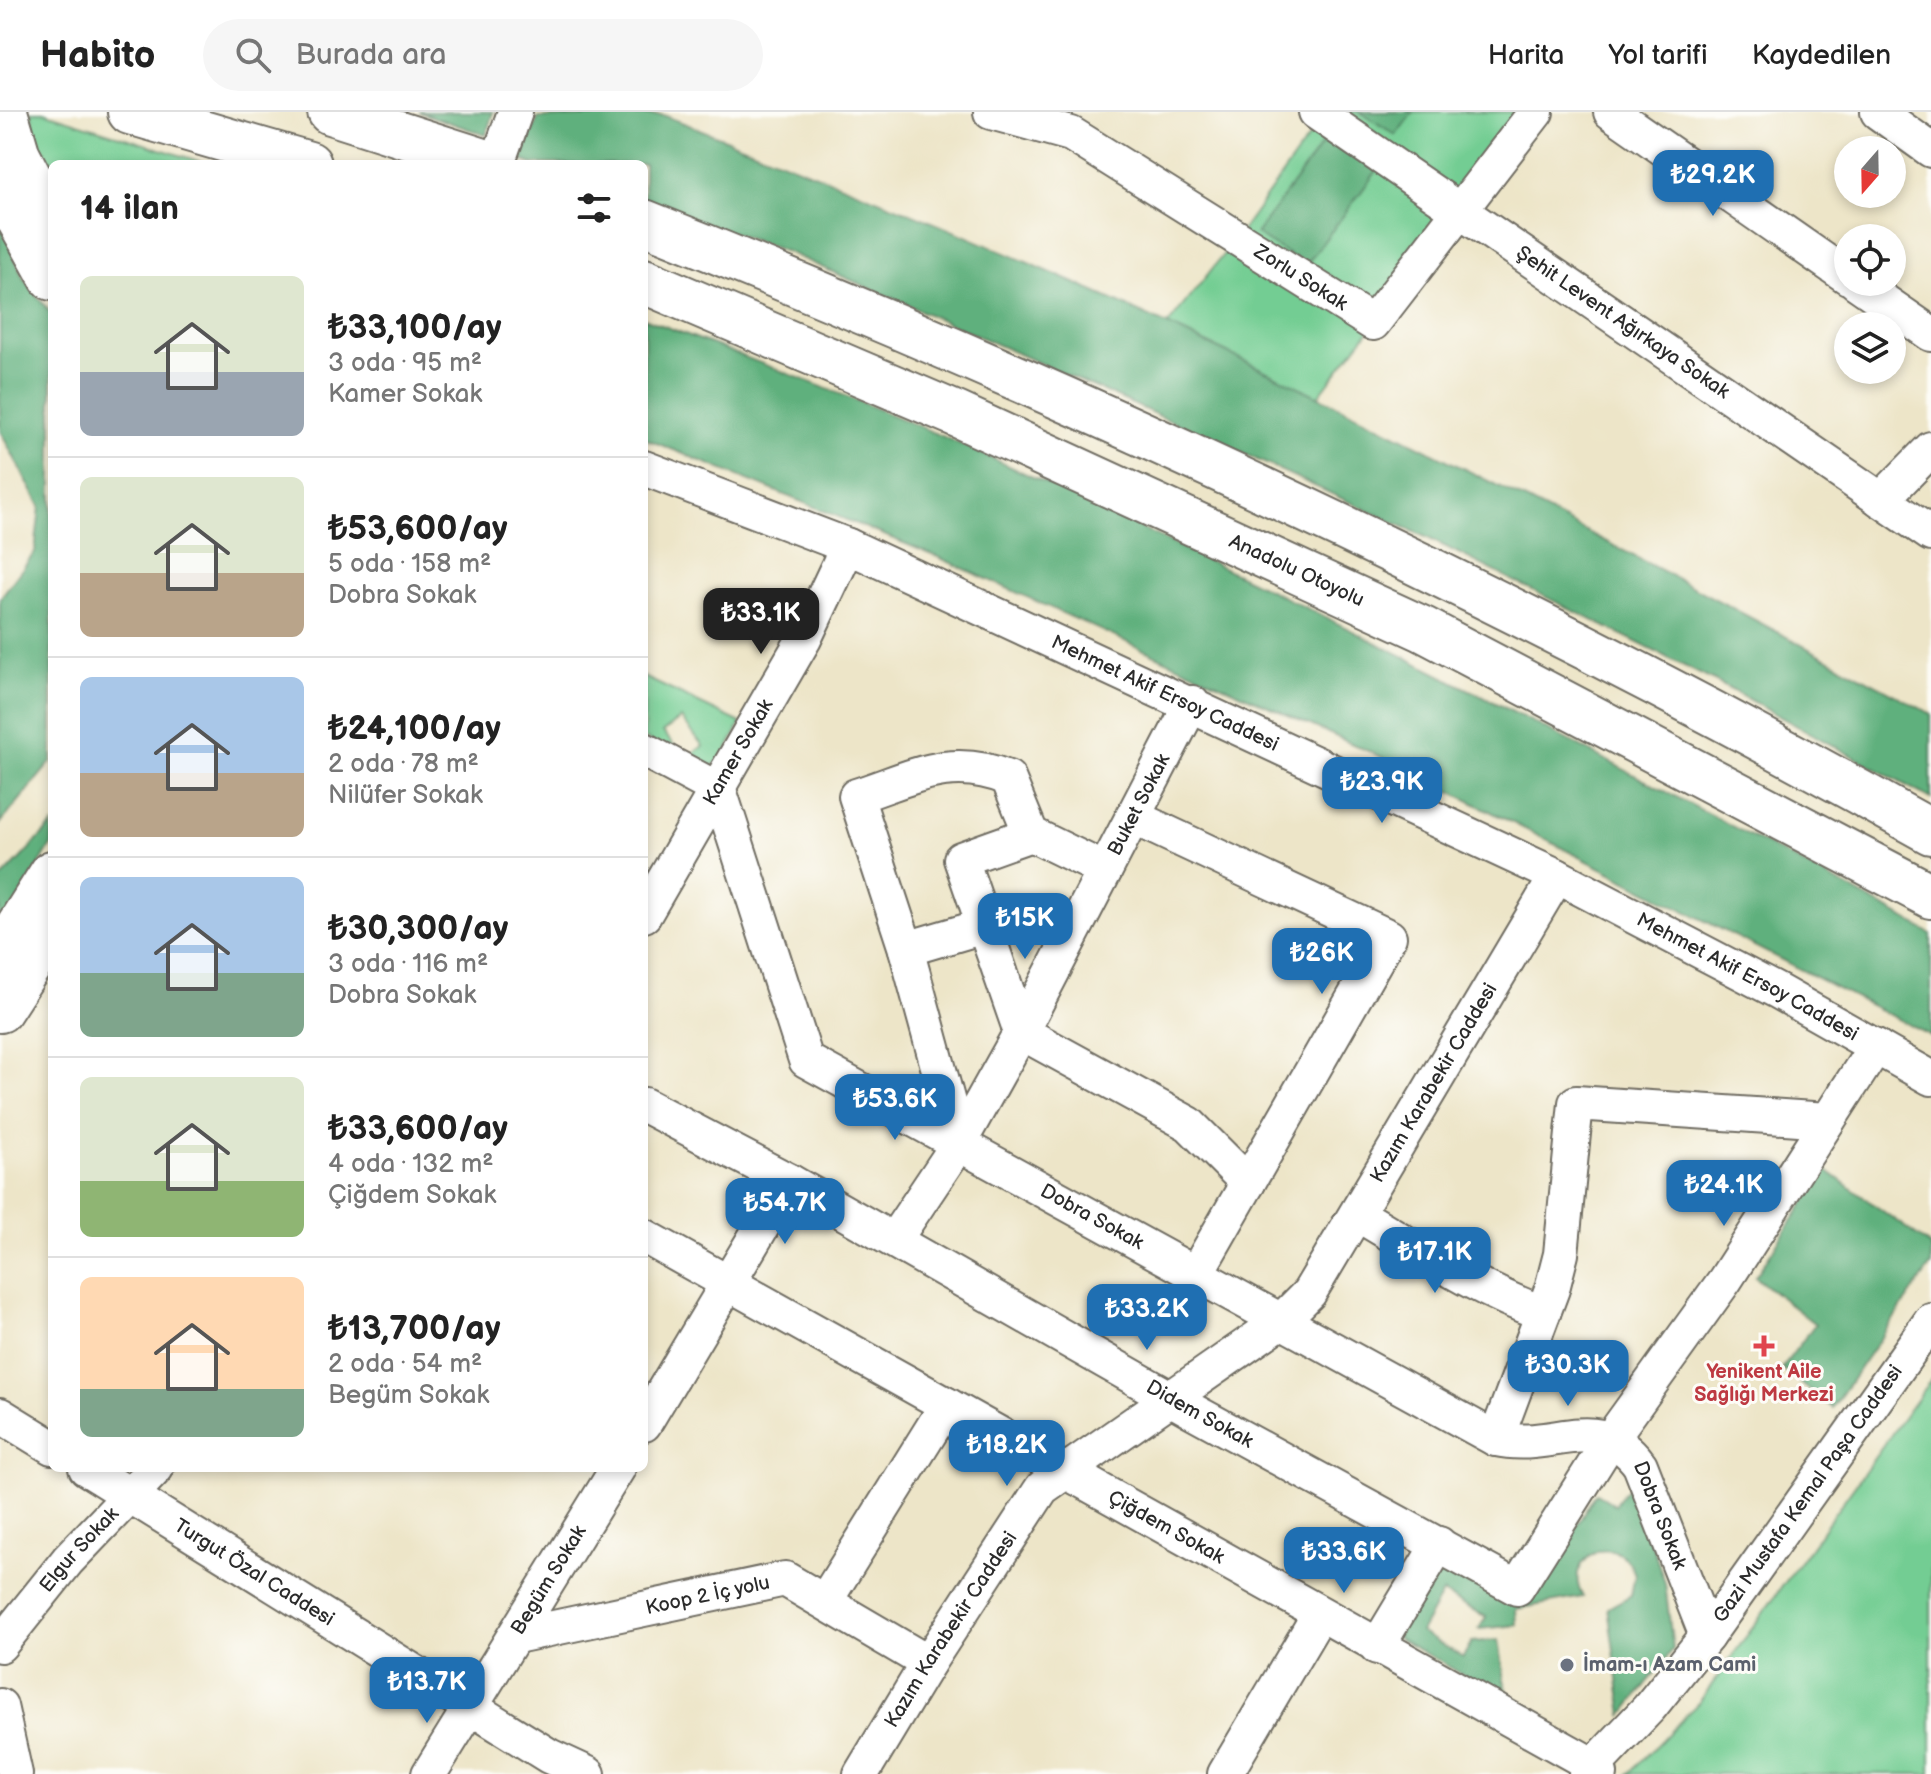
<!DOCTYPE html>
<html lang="tr">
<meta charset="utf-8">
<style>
:root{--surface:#fff;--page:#f6f6f6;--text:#222;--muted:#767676;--line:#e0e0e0;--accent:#1f6fb2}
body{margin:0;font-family:"Balsamiq Sans",sans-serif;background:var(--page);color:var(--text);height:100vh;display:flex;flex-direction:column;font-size:30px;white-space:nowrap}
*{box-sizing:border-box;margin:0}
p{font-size:26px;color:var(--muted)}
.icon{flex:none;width:44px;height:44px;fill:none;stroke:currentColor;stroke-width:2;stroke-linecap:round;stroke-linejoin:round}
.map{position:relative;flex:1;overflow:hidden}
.drawer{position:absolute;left:48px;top:48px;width:600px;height:1312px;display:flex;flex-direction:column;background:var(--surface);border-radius:12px;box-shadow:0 4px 12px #0003}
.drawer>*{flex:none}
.needle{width:52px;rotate:200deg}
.buttons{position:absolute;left:1834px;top:24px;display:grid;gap:16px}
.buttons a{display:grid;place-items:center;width:72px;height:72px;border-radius:50%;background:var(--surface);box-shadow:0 4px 12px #0003;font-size:40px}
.price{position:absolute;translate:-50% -68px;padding:0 18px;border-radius:16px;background:var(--accent);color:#fff;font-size:26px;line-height:52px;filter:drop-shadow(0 2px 4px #0008)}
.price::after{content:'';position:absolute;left:50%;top:48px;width:24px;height:18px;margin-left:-12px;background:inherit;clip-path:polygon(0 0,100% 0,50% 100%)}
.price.active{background:#222;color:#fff}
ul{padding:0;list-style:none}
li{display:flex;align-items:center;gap:24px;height:200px;padding:0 32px}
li+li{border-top:2px solid var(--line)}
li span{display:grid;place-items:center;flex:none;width:224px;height:160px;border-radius:12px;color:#555}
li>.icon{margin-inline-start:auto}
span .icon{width:96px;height:96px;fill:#fffc;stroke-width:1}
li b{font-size:34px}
h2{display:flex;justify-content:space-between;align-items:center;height:96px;padding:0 32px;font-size:34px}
header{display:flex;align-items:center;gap:48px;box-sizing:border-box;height:112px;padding:0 40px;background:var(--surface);border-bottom:2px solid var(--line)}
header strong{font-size:38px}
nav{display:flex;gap:44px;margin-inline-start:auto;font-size:28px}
.search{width:560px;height:72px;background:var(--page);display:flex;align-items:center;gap:20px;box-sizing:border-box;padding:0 28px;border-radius:44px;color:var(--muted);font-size:30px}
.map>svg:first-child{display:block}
.green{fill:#73cd93;stroke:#4f7c5f;stroke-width:2;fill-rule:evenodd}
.forest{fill:#5eb07d;stroke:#446e54;stroke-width:2}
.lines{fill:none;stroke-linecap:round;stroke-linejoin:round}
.minor-casing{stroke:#6f6c62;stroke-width:38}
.major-casing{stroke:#6f6c62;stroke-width:48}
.highway-casing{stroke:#6f6c62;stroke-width:48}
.minor{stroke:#fff;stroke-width:34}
.major{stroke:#fff;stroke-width:44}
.highway{stroke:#fff;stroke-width:44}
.health-dot{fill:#e0444e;stroke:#fdfcf7;stroke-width:3}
.worship-dot{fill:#6b7280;stroke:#fdfcf7;stroke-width:3}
.labels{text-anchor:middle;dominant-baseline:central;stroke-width:6;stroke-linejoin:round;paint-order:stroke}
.street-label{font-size:20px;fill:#2b2b2b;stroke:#fdfcf7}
.health-label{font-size:20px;font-weight:bold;fill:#be3a42;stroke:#fdfcf7}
.worship-label{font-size:20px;font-weight:bold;fill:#5b616d;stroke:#fdfcf7;text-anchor:start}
</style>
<header>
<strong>Habito</strong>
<div class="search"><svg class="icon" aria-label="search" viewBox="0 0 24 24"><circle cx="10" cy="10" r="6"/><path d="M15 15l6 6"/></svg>Burada ara</div>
<nav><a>Harita</a><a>Yol tarifi</a><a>Kaydedilen</a></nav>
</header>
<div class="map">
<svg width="1931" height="1662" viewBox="0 0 1931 1662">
<rect width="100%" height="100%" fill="#fdfcf7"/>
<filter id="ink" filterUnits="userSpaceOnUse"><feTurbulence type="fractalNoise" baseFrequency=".0125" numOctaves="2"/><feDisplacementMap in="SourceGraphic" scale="16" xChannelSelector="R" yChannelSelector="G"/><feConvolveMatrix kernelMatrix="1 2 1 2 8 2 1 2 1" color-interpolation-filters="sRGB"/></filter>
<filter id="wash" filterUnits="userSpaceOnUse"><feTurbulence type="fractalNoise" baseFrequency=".006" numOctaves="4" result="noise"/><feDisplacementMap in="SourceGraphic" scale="32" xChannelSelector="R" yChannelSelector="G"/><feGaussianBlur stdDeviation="1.8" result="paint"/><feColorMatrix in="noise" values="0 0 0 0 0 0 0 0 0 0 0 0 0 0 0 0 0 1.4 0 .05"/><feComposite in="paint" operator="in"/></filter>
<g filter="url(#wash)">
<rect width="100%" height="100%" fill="#ede5c8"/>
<path class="green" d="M31,0H43L208,52H52V61L38,34Z
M1327,0H1536L1317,286L1167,214L1238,124Z
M644,565L741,611L722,648L704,658L644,626ZM681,606L703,634L685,647L663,620Z
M1931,1267V1662H1629L1700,1589Z"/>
<path class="forest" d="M419,0H493L486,23Z
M1360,0H1413L1396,23Z
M663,3C779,48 895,93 1010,143C1325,278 1629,440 1931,602V687L1722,573L1430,427L1203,323L787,140L644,90V52H532L521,48L538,6Z
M1330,21L1379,56L1306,153L1256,122Z
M0,110L23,165L52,203V649L0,712V486L35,440L40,394L0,319Z
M644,206C755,250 868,290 976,339C1292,483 1599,642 1904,806L1931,822V924L1399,653L938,445L644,326Z
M52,713V732L0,818V768Z
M1826,1058L1931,1134V1153L1832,1296L1782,1256L1815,1212L1755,1165Z
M1631,1372L1665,1471L1673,1537L1623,1603L1608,1496L1631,1483L1635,1463C1629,1444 1617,1436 1598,1439C1578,1449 1572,1466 1583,1485L1516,1497L1517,1513L1479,1517L1486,1505L1442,1481L1420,1520L1463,1545L1472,1530L1499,1528L1508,1588L1396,1525L1441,1445L1530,1492L1596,1381L1615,1393Z"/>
</g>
<g filter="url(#ink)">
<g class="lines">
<defs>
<g id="minor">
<path id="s1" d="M991,0L1071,22L1373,211L1536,0"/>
<path id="s2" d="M1316,0L1931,422"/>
<path d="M1611,0L1848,165"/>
<path d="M1878,0L1931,38"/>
<path d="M497,52L515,0"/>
<path d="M1856,170L1931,222"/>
<path id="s3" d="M644,356L848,434L1557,764L1779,880L1931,966"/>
<path d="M1881,388L1931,337"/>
<path d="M644,638L719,678"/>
<path id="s4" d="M719,678L806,948L1496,1327C1555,1340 1599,1297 1640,1353L1707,1524"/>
<path d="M1133,705L1389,825L1195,1163"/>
<path d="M1031,722L961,747L1021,920L1189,1012L1248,1071"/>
<path id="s5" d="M644,803L804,527L848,434"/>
<path d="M906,837L984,814"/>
<path id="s6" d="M644,993L789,1069L1191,1298L1517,1476L1612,1325L1725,1168L1876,934"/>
<path d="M959,1031L906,837L856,684C912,666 950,642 1008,666L1031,722L1105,758"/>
<path d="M1357,1102C1418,1137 1476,1178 1543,1201"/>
<path id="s7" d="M644,1124L1596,1655L1600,1662"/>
<path id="s8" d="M894,1128L959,1031L1021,920L1192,591"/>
<path d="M0,1303L52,1335"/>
<path d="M644,1312L789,1069"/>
<path d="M1496,1327L1552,1177L1561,1142L1576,991L1828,1008"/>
<path id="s9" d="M86,1356L549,1644L588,1662"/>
<path d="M825,1489L947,1293"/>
<path id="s10" d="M516,1524L785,1467L928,1551"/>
<path id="s11" d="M0,1533L68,1448L156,1356"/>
<path d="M1377,1535L1439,1432"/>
<path d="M0,1594L15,1662"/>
<path id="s12" d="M429,1662L618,1356"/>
<path id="s13" d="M861,1662L928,1551L1042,1376L1280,1210L1309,1181L1557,764"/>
<path d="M1225,1662L1319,1503"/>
<path id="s14" d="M1586,1662L1649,1596L1707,1524L1931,1209"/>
</g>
<path id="major" d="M5,0L18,44L52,109
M1,75L52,166
M0,843L52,761
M0,898L52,818"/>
<g id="highway">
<path d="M130,0L309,52"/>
<path d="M330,0L493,52"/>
<path d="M644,110C1085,286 1517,488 1931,720"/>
<path id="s15" d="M644,169L956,302L1423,517L1931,784"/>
</g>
</defs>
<use href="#minor" class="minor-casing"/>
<use href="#major" class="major-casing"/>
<use href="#highway" class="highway-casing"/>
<use href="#minor" class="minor"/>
<use href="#major" class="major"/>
<use href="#highway" class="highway"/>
</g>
</g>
<path class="health-dot" d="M1760 1222h8v8h8v8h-8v8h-8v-8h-8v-8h8z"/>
<circle class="worship-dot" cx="1567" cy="1553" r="8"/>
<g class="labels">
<g class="street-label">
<text stroke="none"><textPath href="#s1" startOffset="354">Zorlu Sokak</textPath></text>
<text stroke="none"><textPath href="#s2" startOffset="372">Şehit Levent Ağırkaya Sokak</textPath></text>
<text stroke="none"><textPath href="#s15" startOffset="714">Anadolu Otoyolu</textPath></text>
<text stroke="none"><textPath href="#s3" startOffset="568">Mehmet Akif Ersoy Caddesi</textPath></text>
<text stroke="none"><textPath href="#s5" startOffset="188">Kamer Sokak</textPath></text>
<text stroke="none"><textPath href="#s8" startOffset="500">Buket Sokak</textPath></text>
<text stroke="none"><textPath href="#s3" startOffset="1216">Mehmet Akif Ersoy Caddesi</textPath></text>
<text stroke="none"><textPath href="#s13" startOffset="914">Kazım Karabekir Caddesi</textPath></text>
<text stroke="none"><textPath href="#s4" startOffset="610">Dobra Sokak</textPath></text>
<text stroke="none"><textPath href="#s6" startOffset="636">Didem Sokak</textPath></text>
<text stroke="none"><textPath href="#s14" startOffset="358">Gazi Mustafa Kemal Paşa Caddesi</textPath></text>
<text stroke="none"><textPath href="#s4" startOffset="1280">Dobra Sokak</textPath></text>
<text stroke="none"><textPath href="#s7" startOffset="598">Çiğdem Sokak</textPath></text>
<text stroke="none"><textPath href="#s11" startOffset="124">Elgur Sokak</textPath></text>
<text stroke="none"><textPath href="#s9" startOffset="198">Turgut Özal Caddesi</textPath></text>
<text stroke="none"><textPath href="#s12" startOffset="228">Begüm Sokak</textPath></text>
<text stroke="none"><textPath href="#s10" startOffset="196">Koop 2 İç yolu</textPath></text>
<text stroke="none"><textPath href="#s13" startOffset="170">Kazım Karabekir Caddesi</textPath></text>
</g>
<g class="health-label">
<text x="1764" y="1260">Yenikent Aile<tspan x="1764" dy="23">Sağlığı Merkezi</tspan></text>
</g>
<g class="worship-label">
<text x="1583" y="1553">İmam-ı Azam Cami</text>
</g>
</g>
</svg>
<div class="buttons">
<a><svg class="needle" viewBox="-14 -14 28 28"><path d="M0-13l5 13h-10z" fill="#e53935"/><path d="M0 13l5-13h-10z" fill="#767676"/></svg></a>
<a><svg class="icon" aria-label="locate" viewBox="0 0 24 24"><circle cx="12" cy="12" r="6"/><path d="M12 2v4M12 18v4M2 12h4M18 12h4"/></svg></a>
<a><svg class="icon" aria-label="layers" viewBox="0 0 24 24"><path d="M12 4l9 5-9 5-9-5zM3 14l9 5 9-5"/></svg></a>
</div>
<b class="price" style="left:1713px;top:106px">₺29.2K</b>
<b class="price active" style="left:761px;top:544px">₺33.1K</b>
<b class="price" style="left:1382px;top:713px">₺23.9K</b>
<b class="price" style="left:1025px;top:849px">₺15K</b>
<b class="price" style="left:1322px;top:884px">₺26K</b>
<b class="price" style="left:895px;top:1030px">₺53.6K</b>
<b class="price" style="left:1724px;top:1116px">₺24.1K</b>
<b class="price" style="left:785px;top:1134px">₺54.7K</b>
<b class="price" style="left:1435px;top:1183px">₺17.1K</b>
<b class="price" style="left:1147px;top:1240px">₺33.2K</b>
<b class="price" style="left:1568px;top:1296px">₺30.3K</b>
<b class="price" style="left:1007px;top:1376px">₺18.2K</b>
<b class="price" style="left:1344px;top:1483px">₺33.6K</b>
<b class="price" style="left:427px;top:1613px">₺13.7K</b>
<section class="drawer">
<h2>14 ilan<svg class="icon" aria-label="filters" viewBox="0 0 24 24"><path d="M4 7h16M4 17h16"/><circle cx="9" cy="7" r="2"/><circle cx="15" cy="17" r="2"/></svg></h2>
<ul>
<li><span style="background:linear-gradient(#dfe7d0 60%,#9aa5b1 0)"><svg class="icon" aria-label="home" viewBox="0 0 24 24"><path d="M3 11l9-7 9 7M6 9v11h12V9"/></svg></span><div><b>₺33,100/ay</b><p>3 oda · 95 m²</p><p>Kamer Sokak</p></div></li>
<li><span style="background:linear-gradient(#dfe7d0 60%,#b9a48a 0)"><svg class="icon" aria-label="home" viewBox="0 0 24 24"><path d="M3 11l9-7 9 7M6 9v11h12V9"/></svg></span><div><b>₺53,600/ay</b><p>5 oda · 158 m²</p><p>Dobra Sokak</p></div></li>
<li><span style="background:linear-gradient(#a9c7e8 60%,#b9a48a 0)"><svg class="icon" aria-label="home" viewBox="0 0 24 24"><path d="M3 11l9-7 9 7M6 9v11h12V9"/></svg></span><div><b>₺24,100/ay</b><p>2 oda · 78 m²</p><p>Nilüfer Sokak</p></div></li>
<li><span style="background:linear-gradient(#a9c7e8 60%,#7fa58c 0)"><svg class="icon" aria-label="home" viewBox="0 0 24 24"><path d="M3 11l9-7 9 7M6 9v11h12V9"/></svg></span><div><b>₺30,300/ay</b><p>3 oda · 116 m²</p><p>Dobra Sokak</p></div></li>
<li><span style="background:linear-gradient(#dfe7d0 65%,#8fb573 0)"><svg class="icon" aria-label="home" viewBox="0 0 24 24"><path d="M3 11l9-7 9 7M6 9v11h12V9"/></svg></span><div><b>₺33,600/ay</b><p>4 oda · 132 m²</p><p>Çiğdem Sokak</p></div></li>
<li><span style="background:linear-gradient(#ffd9b3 70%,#7fa58c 0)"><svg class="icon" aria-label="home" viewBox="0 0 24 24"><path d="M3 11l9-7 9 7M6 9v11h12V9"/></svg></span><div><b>₺13,700/ay</b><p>2 oda · 54 m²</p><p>Begüm Sokak</p></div></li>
</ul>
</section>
</div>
